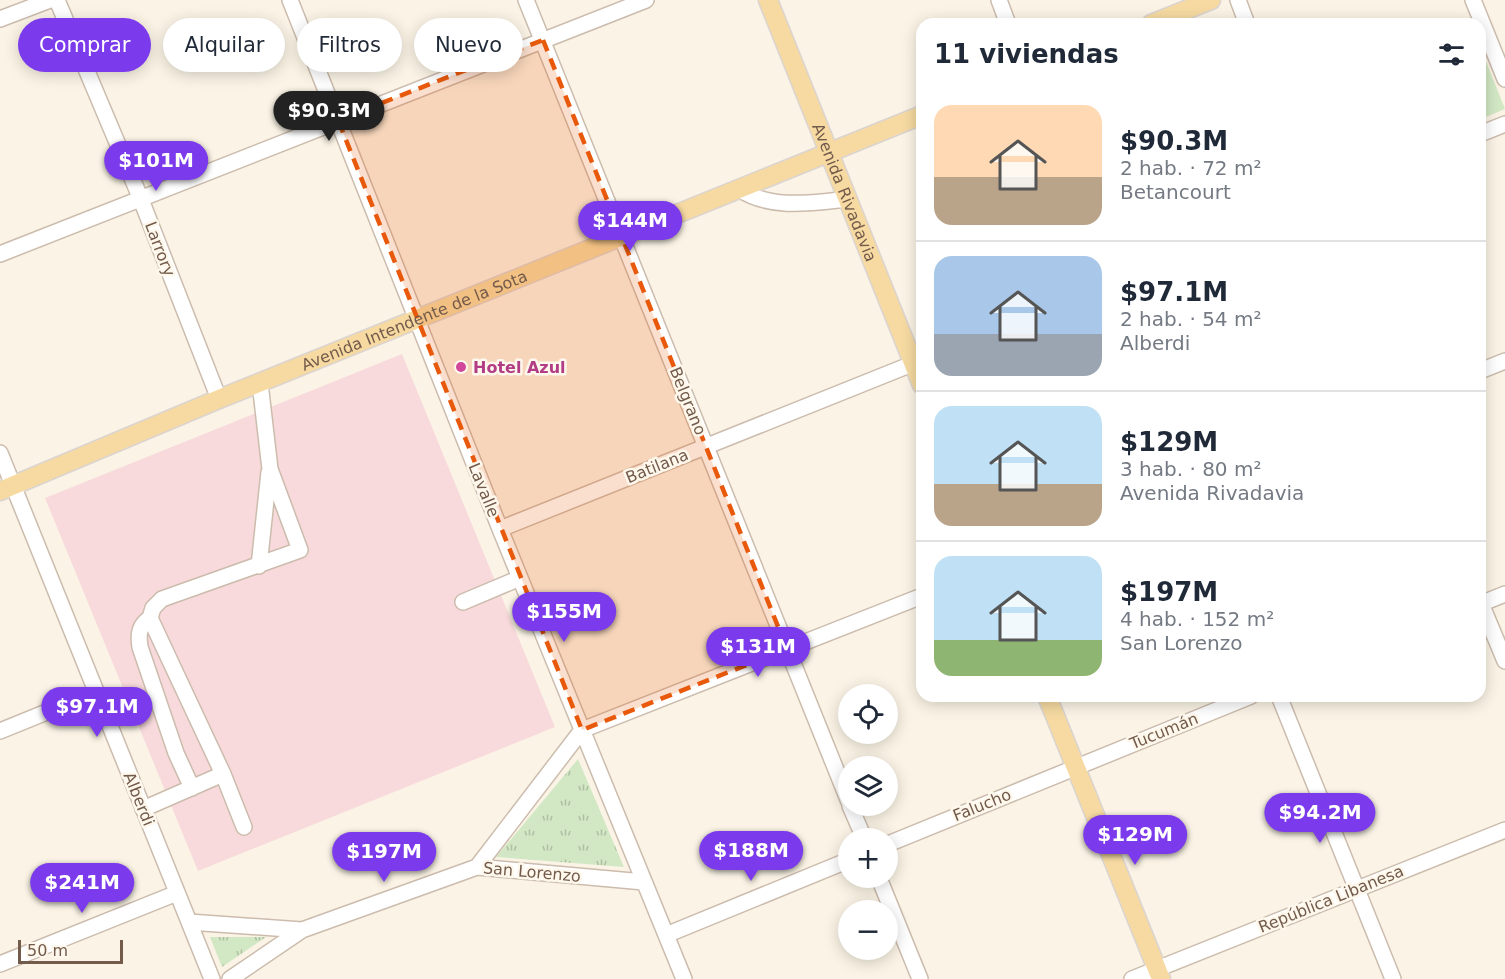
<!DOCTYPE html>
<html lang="es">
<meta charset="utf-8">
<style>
:root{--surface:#fff;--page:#f2f2f3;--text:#1f2937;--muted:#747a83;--line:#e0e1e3;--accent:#7c3aed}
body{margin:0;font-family:"DejaVu Sans",sans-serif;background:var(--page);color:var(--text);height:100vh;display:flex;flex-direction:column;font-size:22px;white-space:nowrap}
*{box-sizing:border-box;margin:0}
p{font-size:20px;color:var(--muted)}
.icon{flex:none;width:33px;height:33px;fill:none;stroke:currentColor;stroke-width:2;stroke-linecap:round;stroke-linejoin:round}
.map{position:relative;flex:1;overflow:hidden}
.panel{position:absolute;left:916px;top:18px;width:570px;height:684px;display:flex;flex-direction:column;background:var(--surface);border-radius:18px;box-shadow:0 3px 15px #0003}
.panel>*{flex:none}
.top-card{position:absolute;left:18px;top:18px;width:570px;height:54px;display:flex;gap:12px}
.buttons{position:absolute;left:838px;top:684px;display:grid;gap:12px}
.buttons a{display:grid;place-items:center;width:60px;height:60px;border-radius:50%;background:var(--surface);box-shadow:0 3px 15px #0003;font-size:30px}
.scale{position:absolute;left:18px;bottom:15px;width:105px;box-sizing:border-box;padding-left:6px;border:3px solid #735b4c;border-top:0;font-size:16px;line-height:21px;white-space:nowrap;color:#735b4c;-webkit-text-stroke:4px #fef8ec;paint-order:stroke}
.price{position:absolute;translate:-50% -51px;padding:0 14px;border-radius:21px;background:var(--accent);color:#fff;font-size:20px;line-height:39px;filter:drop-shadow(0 2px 3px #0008)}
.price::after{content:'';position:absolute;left:50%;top:36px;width:18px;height:14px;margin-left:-9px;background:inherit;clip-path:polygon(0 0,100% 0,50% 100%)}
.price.selected{background:#222;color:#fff}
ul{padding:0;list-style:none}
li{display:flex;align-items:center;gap:18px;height:150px;padding:0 18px}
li+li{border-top:2px solid var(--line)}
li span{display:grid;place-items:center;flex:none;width:168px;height:120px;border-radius:18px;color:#555}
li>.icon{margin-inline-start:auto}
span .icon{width:72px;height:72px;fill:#fffc;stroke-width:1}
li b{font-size:26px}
h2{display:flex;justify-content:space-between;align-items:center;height:72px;padding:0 18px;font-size:26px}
.chip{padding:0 21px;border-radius:27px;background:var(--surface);box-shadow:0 3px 15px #0003;font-size:21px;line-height:54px}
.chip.selected{background:var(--accent);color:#fff}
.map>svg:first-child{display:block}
.medical{fill:#f8dadc}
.grass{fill:url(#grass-tufts)}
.park{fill:#d2e8c5}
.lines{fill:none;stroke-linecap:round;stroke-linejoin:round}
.minor-casing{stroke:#ccbcad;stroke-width:18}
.major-casing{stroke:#dbd4d0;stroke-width:21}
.minor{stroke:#fff;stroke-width:15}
.major{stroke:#f6daa2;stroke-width:18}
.marked{fill:#e8590c;fill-opacity:0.2;stroke:#e8590c;stroke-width:4.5;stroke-dasharray:12 8;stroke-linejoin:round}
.hotel-dot{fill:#d1479c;stroke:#fef8ec;stroke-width:2}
.labels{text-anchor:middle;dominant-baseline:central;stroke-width:5;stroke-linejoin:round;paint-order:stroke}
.street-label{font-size:16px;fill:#735b4c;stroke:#fef8ec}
.hotel-label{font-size:16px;font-weight:bold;fill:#b23c85;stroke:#fef8ec;text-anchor:start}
</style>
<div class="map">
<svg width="1505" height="979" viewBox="0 0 1505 979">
<defs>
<pattern id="grass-tufts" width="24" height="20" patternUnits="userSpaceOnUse" patternTransform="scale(1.5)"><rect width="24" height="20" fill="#d2e8c5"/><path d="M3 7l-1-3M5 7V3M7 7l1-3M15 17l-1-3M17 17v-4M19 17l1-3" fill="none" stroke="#afbfa2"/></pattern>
</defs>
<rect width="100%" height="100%" fill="#fbf4e6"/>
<path class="medical" d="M402,354L555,727L198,871L45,498Z"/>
<path class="grass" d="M578,759L624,867L496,857Z
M210,937H266L222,967Z"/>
<path class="park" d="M1481,49L1505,109L1481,119H1480Z"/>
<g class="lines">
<defs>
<path id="minor" d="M57,0L140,197L219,399
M290,0L500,529L684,979
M526,0L849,802
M999,0L1008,24
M1238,0L1247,24
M1473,0L1505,79
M0,19L50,0
M1480,134L1505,124
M739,189C771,210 811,203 848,199
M0,254L646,0
M1480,371L1505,361
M0,453L212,979
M500,529L922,360
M259,566L269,472
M1480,601L1505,661
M463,602L520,578
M1480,604L1505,594
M150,618C139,625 138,634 140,647L176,753L192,788
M1279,696L1393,979
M0,731L96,692
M850,806L864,838
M143,809L223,774
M244,827L223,774L150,618L153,608L162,599L300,550L270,469L260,383
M888,844L1251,696
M477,867L582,730L922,596
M879,878L920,979
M189,922L302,930
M666,935L849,860
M0,964L177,893
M230,979L302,930L477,867L644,882
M1132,979L1505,830"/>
<g id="major">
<path id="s1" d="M768,0L922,385"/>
<path d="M1151,24L1211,0"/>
<path id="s2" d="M0,491L219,399L922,115"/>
<path d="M1047,696L1161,979"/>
</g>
</defs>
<use href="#minor" class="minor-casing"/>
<use href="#major" class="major-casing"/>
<use href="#minor" class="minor"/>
<use href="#major" class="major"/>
</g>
<path class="marked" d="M543,40L787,649L582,730L338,120Z"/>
<circle class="hotel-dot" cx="461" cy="367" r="6"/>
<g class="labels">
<g class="street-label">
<text stroke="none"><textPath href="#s1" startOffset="207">Avenida Rivadavia</textPath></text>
<text transform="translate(160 249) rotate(69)">Larrory</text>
<text stroke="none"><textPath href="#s2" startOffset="448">Avenida Intendente de la Sota</textPath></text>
<text transform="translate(688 401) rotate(68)">Belgrano</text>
<text transform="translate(657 466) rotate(-22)">Batilana</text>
<text transform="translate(484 490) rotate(68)">Lavalle</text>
<text transform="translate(1164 731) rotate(-22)">Tucumán</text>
<text transform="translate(139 799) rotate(68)">Alberdi</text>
<text transform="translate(982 805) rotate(-22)">Falucho</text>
<text transform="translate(532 872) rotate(5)">San Lorenzo</text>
<text transform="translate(1331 899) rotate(-22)">República Libanesa</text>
</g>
<g class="hotel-label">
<text x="473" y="367">Hotel Azul</text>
</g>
</g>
</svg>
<div class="buttons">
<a><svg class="icon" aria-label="locate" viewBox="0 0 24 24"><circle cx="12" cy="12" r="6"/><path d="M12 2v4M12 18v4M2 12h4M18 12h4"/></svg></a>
<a><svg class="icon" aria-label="layers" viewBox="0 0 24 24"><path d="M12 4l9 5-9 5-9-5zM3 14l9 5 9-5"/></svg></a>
<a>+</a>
<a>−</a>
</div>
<div class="scale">50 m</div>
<b class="price selected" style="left:329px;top:142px">$90.3M</b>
<b class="price" style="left:156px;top:192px">$101M</b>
<b class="price" style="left:630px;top:252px">$144M</b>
<b class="price" style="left:564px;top:643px">$155M</b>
<b class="price" style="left:758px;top:678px">$131M</b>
<b class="price" style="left:97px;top:738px">$97.1M</b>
<b class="price" style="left:1320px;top:844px">$94.2M</b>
<b class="price" style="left:1135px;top:866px">$129M</b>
<b class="price" style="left:751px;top:882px">$188M</b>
<b class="price" style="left:384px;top:883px">$197M</b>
<b class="price" style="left:82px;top:914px">$241M</b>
<div class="top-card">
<a class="chip selected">Comprar</a>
<a class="chip">Alquilar</a>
<a class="chip">Filtros</a>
<a class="chip">Nuevo</a>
</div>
<section class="panel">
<h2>11 viviendas<svg class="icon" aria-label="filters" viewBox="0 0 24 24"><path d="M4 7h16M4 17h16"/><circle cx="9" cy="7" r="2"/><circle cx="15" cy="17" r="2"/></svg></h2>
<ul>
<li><span style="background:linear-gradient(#ffd9b3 60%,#b9a48a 0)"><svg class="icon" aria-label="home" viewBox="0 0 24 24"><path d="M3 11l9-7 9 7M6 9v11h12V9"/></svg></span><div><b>$90.3M</b><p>2 hab. · 72 m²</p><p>Betancourt</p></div></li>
<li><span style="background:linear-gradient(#a9c7e8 65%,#9aa5b1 0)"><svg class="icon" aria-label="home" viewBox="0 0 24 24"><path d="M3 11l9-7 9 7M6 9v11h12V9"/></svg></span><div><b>$97.1M</b><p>2 hab. · 54 m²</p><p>Alberdi</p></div></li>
<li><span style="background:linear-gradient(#bfe0f5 65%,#b9a48a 0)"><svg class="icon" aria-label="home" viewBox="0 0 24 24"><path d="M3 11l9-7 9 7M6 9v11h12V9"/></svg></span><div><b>$129M</b><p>3 hab. · 80 m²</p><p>Avenida Rivadavia</p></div></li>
<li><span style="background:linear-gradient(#bfe0f5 70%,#8fb573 0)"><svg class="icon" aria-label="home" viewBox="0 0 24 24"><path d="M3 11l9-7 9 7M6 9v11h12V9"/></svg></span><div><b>$197M</b><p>4 hab. · 152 m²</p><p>San Lorenzo</p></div></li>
</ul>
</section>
</div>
